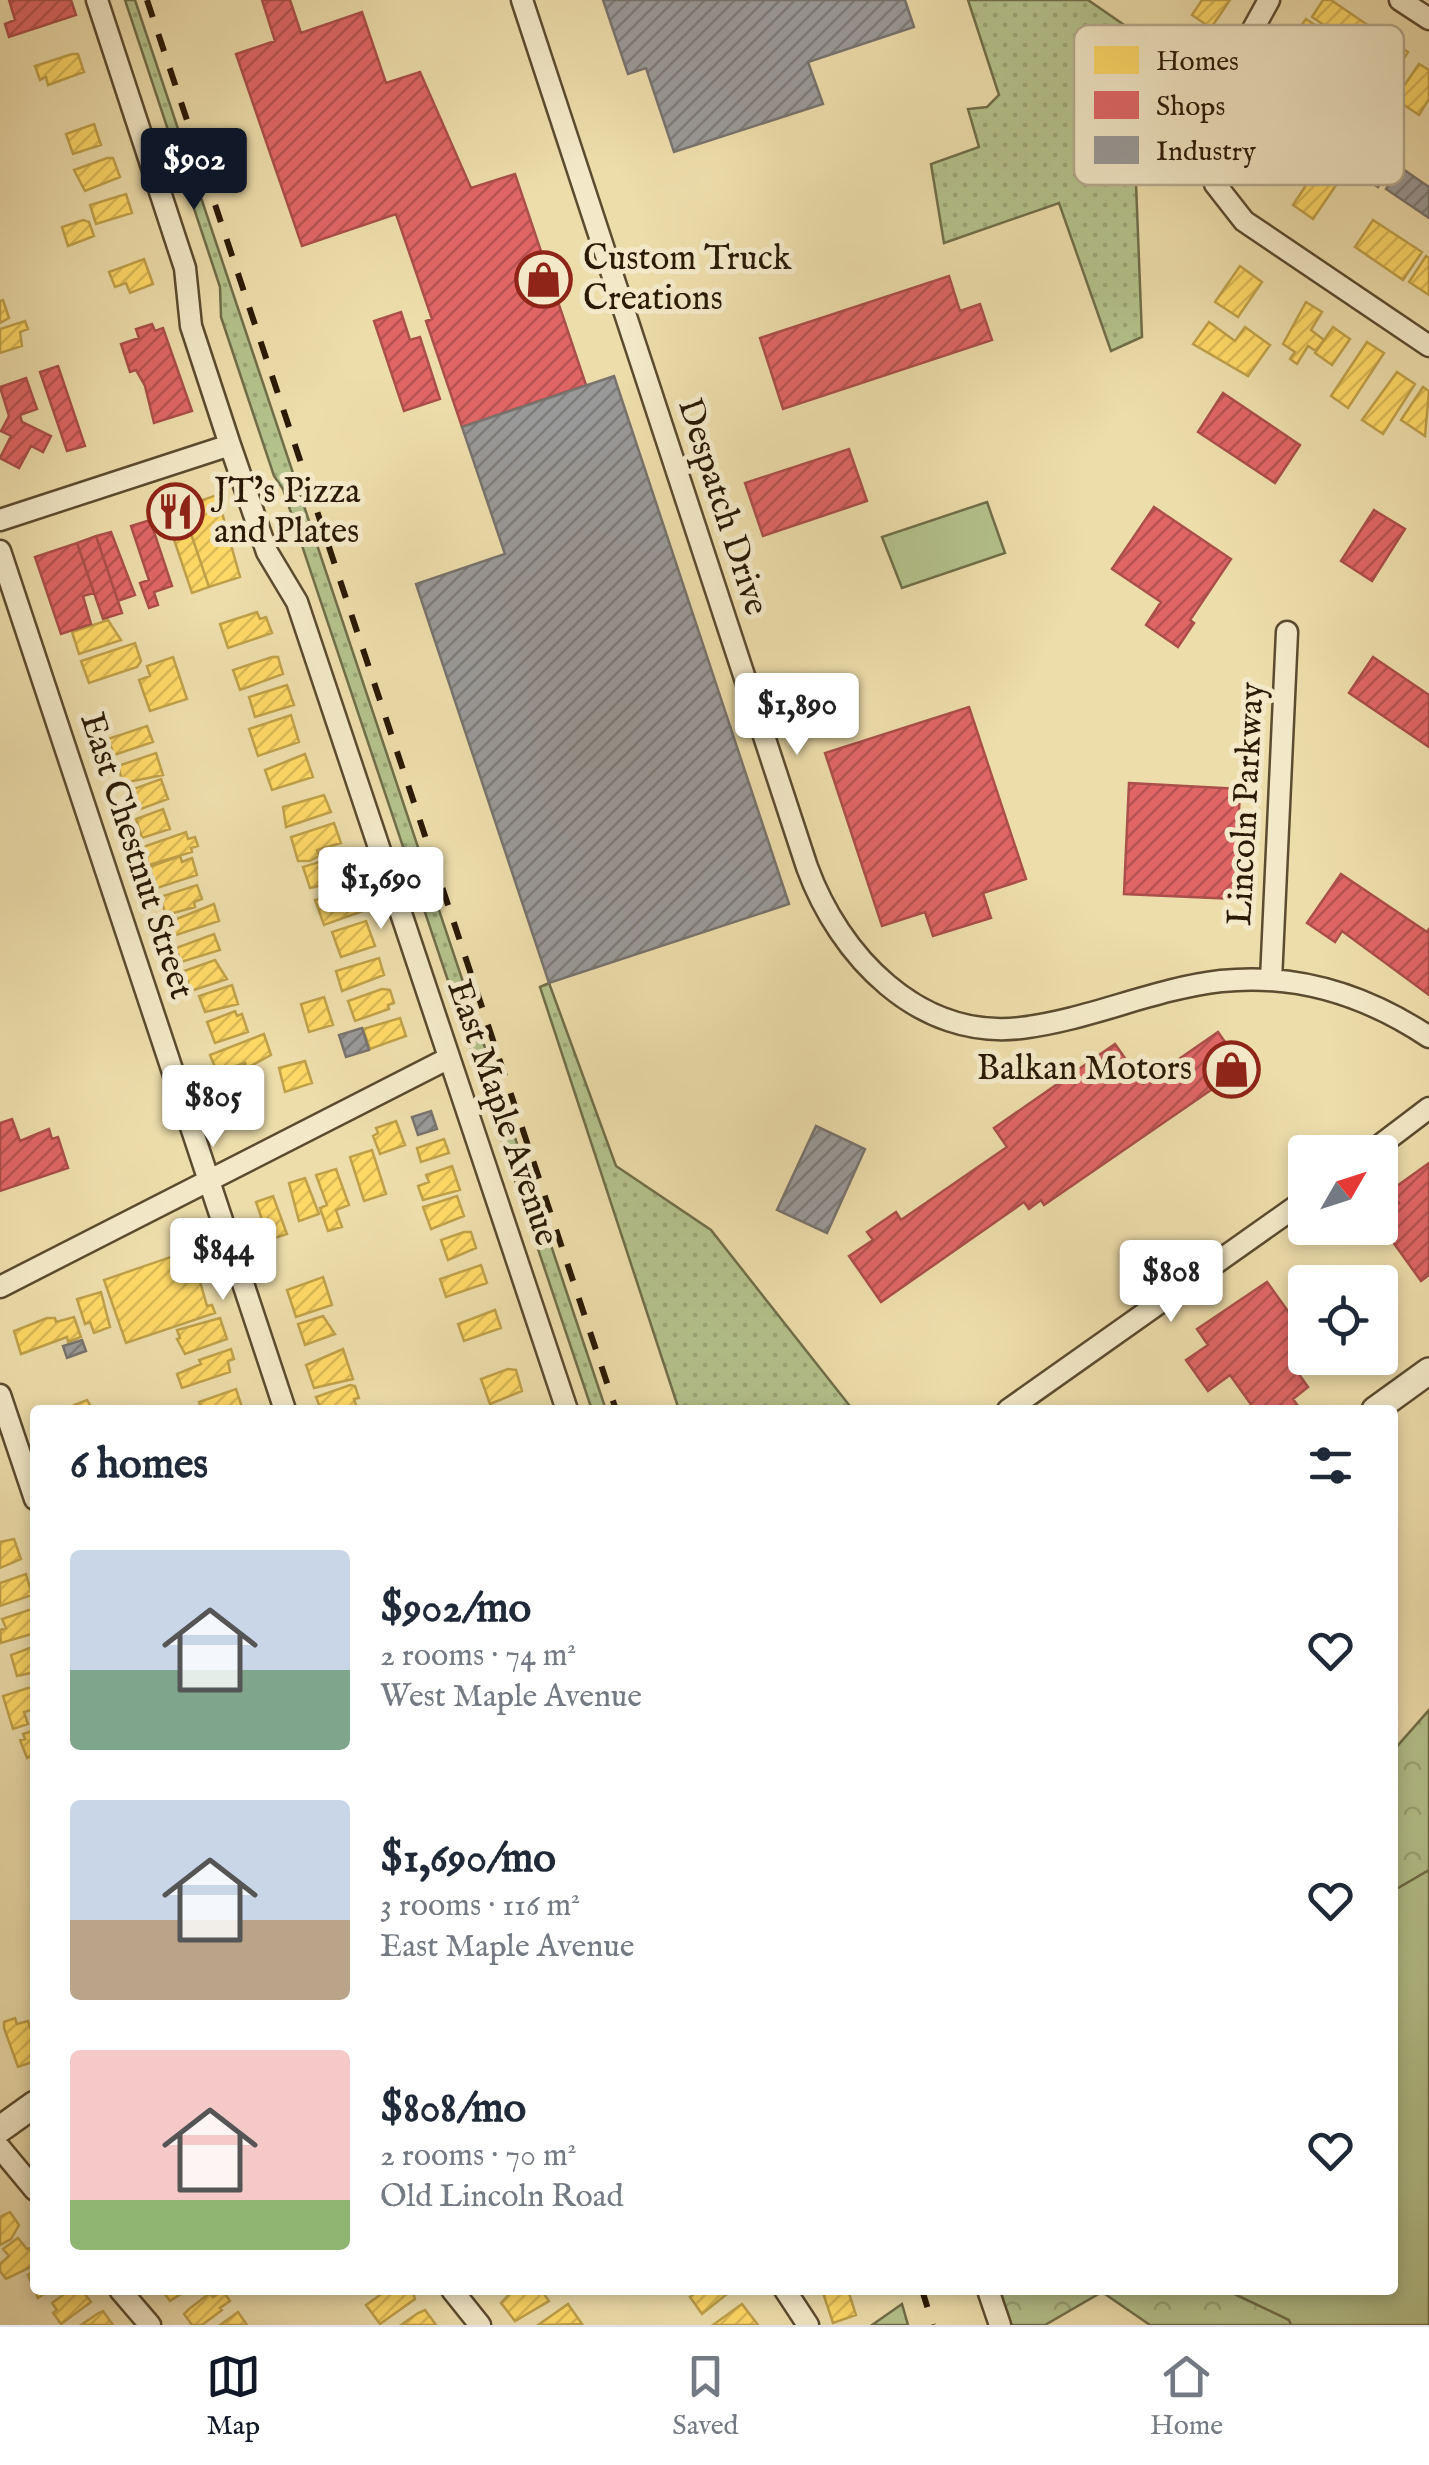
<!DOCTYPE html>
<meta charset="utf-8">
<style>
:root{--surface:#fff;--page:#f6f6f7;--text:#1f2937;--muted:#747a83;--line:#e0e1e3;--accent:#111827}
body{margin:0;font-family:"IM FELL English",serif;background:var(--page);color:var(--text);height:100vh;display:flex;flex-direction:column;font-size:38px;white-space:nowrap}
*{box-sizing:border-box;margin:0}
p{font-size:32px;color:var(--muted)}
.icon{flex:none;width:55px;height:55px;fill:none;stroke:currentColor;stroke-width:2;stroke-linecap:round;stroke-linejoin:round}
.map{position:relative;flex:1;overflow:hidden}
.side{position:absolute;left:30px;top:1405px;width:1368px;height:890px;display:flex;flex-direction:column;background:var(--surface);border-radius:10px;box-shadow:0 5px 15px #0003}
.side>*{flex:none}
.needle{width:65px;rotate:51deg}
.tools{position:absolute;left:1288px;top:1135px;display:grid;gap:20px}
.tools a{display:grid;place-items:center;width:110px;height:110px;border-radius:10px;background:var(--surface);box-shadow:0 5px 15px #0003;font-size:50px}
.price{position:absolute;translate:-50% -85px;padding:0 22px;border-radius:10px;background:#fff;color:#222;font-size:32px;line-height:65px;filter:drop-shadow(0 2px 5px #0008)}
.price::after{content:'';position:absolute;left:50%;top:60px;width:30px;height:22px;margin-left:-15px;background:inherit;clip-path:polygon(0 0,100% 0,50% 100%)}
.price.current{background:var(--accent);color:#fff}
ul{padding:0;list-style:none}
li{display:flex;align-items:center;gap:30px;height:250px;padding:0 40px}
li span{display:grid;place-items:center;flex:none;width:280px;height:200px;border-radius:10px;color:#555}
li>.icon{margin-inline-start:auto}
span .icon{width:120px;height:120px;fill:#fffc;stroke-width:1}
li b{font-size:42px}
h2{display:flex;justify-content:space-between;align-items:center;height:120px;padding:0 40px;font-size:42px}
.dock{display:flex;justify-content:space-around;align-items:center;height:140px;border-top:2px solid var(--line);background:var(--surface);font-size:28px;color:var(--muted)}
.dock a{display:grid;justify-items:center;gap:5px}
.dock .current{color:var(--accent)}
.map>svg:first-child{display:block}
.grass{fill:url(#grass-dots);stroke:#706e49;stroke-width:2.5}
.forest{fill:url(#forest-crowns);stroke:#706e49;stroke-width:2.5}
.green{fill:#b4c28c;stroke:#706e49;stroke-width:2.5}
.homes{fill:url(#homes-hatch);stroke:#bfa049;stroke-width:2.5}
.shops{fill:url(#shops-hatch);stroke:#aa4f49;stroke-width:2.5}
.industry{fill:url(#industry-hatch);stroke:#78736d;stroke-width:2.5}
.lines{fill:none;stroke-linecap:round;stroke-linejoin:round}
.minor-casing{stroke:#5c4b2f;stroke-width:25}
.tertiary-casing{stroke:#5c4b2f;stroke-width:30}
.minor{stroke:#f3e9c8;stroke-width:20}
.tertiary{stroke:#f3e9c8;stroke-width:25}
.rail{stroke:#2b1a06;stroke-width:6;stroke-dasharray:18 18;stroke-linecap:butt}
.labels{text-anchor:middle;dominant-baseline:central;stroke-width:10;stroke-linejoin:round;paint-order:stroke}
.poi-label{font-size:35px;fill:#2b1a06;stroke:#f3e9c8;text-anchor:start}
.street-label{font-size:35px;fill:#2b1a06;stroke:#f3e9c8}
.key{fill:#f3e9c8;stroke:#b7ab8e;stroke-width:2.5}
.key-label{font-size:28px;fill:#2b1a06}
</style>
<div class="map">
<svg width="1429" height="2325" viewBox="0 0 1429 2325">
<defs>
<pattern id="grass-dots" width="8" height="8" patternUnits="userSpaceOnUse" patternTransform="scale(2.5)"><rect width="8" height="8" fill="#b4c28c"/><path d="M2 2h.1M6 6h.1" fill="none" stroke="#9ba677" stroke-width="1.8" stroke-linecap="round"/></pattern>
<pattern id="forest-crowns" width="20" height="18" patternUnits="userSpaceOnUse" patternTransform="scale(2.5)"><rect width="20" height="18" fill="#b4c28c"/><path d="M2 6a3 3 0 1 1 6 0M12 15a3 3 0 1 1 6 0" fill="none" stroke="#9ba677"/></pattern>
<pattern id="homes-hatch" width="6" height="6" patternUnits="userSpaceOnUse" patternTransform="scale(2.5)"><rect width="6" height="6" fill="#ffd966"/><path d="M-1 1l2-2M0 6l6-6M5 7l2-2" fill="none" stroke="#dbba57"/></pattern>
<pattern id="shops-hatch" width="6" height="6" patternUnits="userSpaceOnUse" patternTransform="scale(2.5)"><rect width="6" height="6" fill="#e06666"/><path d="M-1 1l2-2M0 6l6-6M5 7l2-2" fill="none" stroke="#b65352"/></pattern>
<pattern id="industry-hatch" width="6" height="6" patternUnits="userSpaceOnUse" patternTransform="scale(2.5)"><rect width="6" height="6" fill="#999"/><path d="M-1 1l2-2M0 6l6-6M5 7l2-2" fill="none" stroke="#7d7c7b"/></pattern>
</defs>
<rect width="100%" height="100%" fill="#edddab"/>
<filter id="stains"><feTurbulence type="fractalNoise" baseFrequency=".002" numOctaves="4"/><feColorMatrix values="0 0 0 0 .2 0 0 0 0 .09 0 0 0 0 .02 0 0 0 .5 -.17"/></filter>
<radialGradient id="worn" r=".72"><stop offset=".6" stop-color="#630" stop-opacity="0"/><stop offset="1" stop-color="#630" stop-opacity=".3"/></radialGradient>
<path class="grass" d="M125,0H135L606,1410H592L283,489L274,476L221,317L220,287Z
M968,0H1088L1130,29L1142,337L1111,351L1059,203L944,243L931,164L979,147L968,109L987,107L999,95Z
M549,983L616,1166L711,1230L853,1410H679L540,987Z"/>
<path class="forest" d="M1429,1710V2143L1393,1968V1751Z
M998,2290H1317L1370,2325H1150L1102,2292L1045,2325H1006Z
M902,2304L908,2325H872Z"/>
<path class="green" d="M987,502L1005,553L902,588L882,537Z
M1429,1870V2325H1291L1289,2320L1226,2290H1392L1393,1891Z"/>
<path class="homes" d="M1202,0H1230L1211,28L1192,15Z
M1323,0H1331L1372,28L1358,48L1312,17Z
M1306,19L1355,52L1342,72L1292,39Z
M1392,41L1408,52L1387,84L1371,74Z
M72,54H78L84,72L48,85L46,77L40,80L35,66Z
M1419,64L1429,70V99L1419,115L1395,99Z
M94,124L101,145L73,154L66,134Z
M1326,155L1347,169L1313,219L1293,205Z
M107,158H113L120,177L85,191L74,170Z
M126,194L132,213L96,224L90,205Z
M83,220L89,222L94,236L68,246L62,227Z
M1373,220L1422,252L1403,280L1355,247Z
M1426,256L1429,258V295L1409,282Z
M144,259L153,284L130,293L126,283L115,287L109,272Z
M1240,266L1262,282L1238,317L1215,302Z
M3,300L9,318L0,323V301Z
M1306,302L1322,312L1311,330L1324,340L1316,351L1308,346L1297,364L1290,359L1295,352L1283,344Z
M25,321L28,329L20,332L22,346L0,353V329Z
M1209,322L1235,341L1245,327L1270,345L1248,376L1193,344Z
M1333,327L1350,339L1332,365L1315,353Z
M1367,342L1384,353L1348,408L1331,396Z
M1397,372L1415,384L1383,434L1362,420Z
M1423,387L1429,391L1425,436L1401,420Z
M217,495L240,577L209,587L182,507Z
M182,507L209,587L192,593L165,513Z
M257,612L260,619L266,617L272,633L228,648L220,624Z
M108,620L121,640L79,654L72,632Z
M135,643L141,661L137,667L89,683L81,661Z
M173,657L187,699L150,711L139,680L150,676L147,666Z
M272,657H278L283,674L240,690L233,670Z
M287,685L294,705L255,717L249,697Z
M291,715L299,742L258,756L249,729Z
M147,726L153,742L114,755L108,739Z
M156,753L163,775L123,783L118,766Z
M305,754L313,777L272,790L265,770Z
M161,779L168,799L138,810L131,790Z
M324,795L331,812L286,827L283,807Z
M163,809L170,829L142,838L136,819Z
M334,823L341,843L317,850L319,856L310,861H298L291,837Z
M186,832L188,839L195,837L198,846L191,848L192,852L149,865L143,847Z
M344,854L352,878L310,888L303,867Z
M180,856L182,862L192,858L197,875L157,888L149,867Z
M197,885L202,899L194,902L195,907L166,915L160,897Z
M356,891L363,911L324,925L315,900Z
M214,904L219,921L173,936L169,922Z
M366,921L375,946L341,957L332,932Z
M214,934L220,950L181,962L176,948Z
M379,958L384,975L342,991L336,971Z
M215,960L227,979L191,991L184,971Z
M232,985L238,1004L205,1012L199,996Z
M382,989L390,990L394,1003L388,1005L389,1009L355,1021L348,1001Z
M324,997L333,1025L309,1032L301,1004Z
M235,1011L237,1016L242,1014L248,1032L215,1043L207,1022Z
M400,1018L406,1036L370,1049L363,1029Z
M264,1034L271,1055L247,1068L245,1063L217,1072L210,1055Z
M305,1061L312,1083L285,1092L279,1068Z
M396,1121L405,1145L380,1154L373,1136L378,1133L376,1128Z
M444,1139L449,1153L421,1162L417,1148Z
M372,1150L386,1194L364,1201L350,1157Z
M452,1166L460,1190L423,1200L418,1186L429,1182L426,1175Z
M336,1169L349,1205L336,1210L342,1227L328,1231L320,1208L327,1205L316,1175Z
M305,1178L319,1214L299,1221L289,1183Z
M273,1196L287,1234L269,1240L256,1202Z
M457,1196L464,1216L431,1229L423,1207Z
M464,1232H471L476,1248L448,1260L441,1240Z
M191,1250L207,1306L212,1305L215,1313L126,1343L104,1280Z
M481,1265L487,1283L446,1297L440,1279Z
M323,1277L332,1305L296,1317L287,1290Z
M101,1292L110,1327L94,1333L90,1322L85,1324L77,1299Z
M495,1310L501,1328L464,1341L458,1324Z
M323,1316L335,1334L305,1345L298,1324Z
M74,1317L81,1337L68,1342L67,1337L21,1354L14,1331L47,1318H55L56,1322Z
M220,1318L227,1339L185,1354L177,1339L180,1338L177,1330Z
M231,1349L234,1359L228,1361L230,1372L182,1388L177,1374L201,1364L199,1360Z
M343,1349L353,1379L314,1388L306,1365Z
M508,1369L516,1370L522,1391L490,1404L481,1379Z
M350,1385L355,1386L359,1398L354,1399L357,1408L321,1410L316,1397Z
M236,1389L243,1410H202L199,1402Z
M87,1400L93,1410H68L74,1405Z
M14,1539L21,1559L0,1568V1542Z
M26,1574L32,1595L0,1606V1583Z
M35,1608V1633L1,1643L0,1630L6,1628L2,1619Z
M35,1646V1672L17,1676L11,1655Z
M28,1688H35V1709L24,1712L28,1724L13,1729L3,1696Z
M35,1730V1755L27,1758L20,1740L25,1739L23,1734Z
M15,2018L17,2024L28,2021L35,2041V2061L18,2067L4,2028V2022Z
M10,2212L19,2225L11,2239L0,2245V2217Z
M18,2238L27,2249L35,2247V2265L6,2279L0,2271V2264L9,2256L3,2249Z
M35,2270V2290H49L38,2298L28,2275Z
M70,2290H82L91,2302L61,2324L53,2313L57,2310L52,2303Z
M162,2290H187L170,2301Z
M387,2290H412L415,2299L380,2324L366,2305Z
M513,2290H541L549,2301L515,2321L501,2303Z
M699,2290H732L702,2314L690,2297Z
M822,2290H848L856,2315L833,2323Z
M223,2291L230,2301L220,2308L222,2310L202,2325H192L184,2314L189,2309L210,2293L213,2297Z
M568,2304L582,2324L538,2325Z
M742,2304L758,2325H713Z
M425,2310L436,2325H401L418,2313Z
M103,2311L113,2325H81L97,2314Z
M238,2312L247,2325H220Z"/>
<path class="shops" d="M9,0H71L76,15L9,37L5,24L15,20Z
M262,0H290L301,33L362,12L386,83L420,72L471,188L515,174L586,385L462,427L426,321L432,319L396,214L302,246L236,54L275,41Z
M949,276L960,311L980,304L992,340L783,409L760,338Z
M401,312L410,340L420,337L440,399L404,411L374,321Z
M152,324L155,331L163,328L192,411L154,423L145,386L136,370L130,372L121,344L139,338L136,329Z
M58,366L85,446L67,451L40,372Z
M26,378L37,409L20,415L22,422L51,436L43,452L31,446L19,468L0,458L11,436L1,431L9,416L0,387Z
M1223,393L1300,445L1275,483L1198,432Z
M849,449L867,501L763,536L745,483Z
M1154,507L1231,559L1190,620L1194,623L1178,647L1146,625L1161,602L1112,569Z
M1374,510L1405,529L1372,581L1341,561Z
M150,520L172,586L154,592L158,605L149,608L140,583L149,580L131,526Z
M111,532L135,595L118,601L96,536Z
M96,536L122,613L103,619L77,543Z
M77,543L94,593L83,596L91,624L61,634L35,557Z
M1373,657L1429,695V747L1349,693Z
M969,707L1026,879L983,893L991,918L933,936L925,912L882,926L825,753Z
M1129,783L1240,789L1235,899L1124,894Z
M1341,874L1427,932L1429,929V995L1342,931L1335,942L1307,923Z
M1218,1032L1243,1068L1044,1205L1041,1200L1029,1209L1024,1202L881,1302L849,1256L873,1240L867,1232L896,1212L901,1220L1007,1147L994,1128L1115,1044L1143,1084Z
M12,1119L20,1141L49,1129L52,1139L58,1137L68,1168L0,1191V1123Z
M1429,1163V1275L1421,1281L1380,1224V1217L1399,1203L1390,1191Z
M1267,1282L1305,1335V1358H1320L1298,1373L1308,1387L1293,1399L1298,1406L1293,1410H1255L1230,1375L1208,1391L1186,1360L1208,1345L1197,1329Z"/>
<path class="industry" d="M603,0H905L914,27L808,62L823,104L674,152L646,68L628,74Z
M1367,146L1393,165L1378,187L1351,169Z
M1400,167L1429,187V218L1386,189Z
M614,376L789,904L549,983L416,584L505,554L462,427Z
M362,1028L369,1050L346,1057L339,1035Z
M431,1111L437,1129L418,1135L412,1117Z
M816,1126L865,1149L827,1233L777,1210Z
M82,1340L86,1351L67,1358L63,1346Z"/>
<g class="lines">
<defs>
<path id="minor" d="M97,0L185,268L191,326L230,445L267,552L297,602L567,1410
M522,0L807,867C839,955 918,1040 1021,1028C1089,1020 1152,989 1221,981C1297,973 1366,995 1429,1037
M1269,0L1214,100L1206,151L1215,184L1244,221L1429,346
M1400,0L1429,19
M0,520L230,445
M0,551L285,1410
M1271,980L1287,632
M1371,1152L1429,1108
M0,1287L449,1058
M0,1395L35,1499
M1008,1410L1305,1200
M0,2148L35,2190
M120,2290L150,2325
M452,2290L480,2325
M785,2290L808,2325
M988,2290L1000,2325"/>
<path id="tertiary" d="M1375,1410L1429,1371
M0,2129L35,2104"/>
</defs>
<use href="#minor" class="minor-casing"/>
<use href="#tertiary" class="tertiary-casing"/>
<use href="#minor" class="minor"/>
<use href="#tertiary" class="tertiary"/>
<path class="rail" d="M147,0L616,1410
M922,2290L933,2325"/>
</g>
<defs>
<symbol id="shop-ring" viewBox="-11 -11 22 22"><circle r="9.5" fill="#f3e9c8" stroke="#8f2418" stroke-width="1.5"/><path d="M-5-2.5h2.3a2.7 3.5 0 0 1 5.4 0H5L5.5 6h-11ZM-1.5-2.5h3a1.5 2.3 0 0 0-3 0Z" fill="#8f2418"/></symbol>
<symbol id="restaurant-ring" viewBox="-11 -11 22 22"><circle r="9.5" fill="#f3e9c8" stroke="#8f2418" stroke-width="1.5"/><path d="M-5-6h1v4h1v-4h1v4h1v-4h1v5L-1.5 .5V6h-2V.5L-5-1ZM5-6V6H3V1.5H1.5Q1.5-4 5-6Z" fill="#8f2418"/></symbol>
</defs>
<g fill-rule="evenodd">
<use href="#shop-ring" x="512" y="248" width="63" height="63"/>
<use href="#restaurant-ring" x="144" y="480" width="63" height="63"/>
<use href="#shop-ring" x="1200" y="1038" width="63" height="63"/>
</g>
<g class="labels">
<g class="poi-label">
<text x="583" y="259">Custom Truck<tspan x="583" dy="40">Creations</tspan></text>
<text x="214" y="492">JT's Pizza<tspan x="214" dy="40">and Plates</tspan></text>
<text x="1192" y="1069" text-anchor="end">Balkan Motors</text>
</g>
<g class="street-label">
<text transform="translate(722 507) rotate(72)">Despatch Drive</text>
<text transform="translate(1247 804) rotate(-87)">Lincoln Parkway</text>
<text transform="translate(136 856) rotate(72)">East Chestnut Street</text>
<text transform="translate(502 1113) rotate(71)">East Maple Avenue</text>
</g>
</g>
<rect x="1074" y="25" width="330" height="160" rx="15" class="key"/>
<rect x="1094" y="46" width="45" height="28" fill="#ffd966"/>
<rect x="1094" y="91" width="45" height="28" fill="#e06666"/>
<rect x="1094" y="136" width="45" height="28" fill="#999"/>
<g class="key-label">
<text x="1156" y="70">Homes</text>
<text x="1156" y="115">Shops</text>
<text x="1156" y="160">Industry</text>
</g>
<rect width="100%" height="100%" filter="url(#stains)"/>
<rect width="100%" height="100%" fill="url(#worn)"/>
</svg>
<div class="tools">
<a><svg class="needle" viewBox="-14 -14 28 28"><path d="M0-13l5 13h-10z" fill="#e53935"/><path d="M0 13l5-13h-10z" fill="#747a83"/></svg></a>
<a><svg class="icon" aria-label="locate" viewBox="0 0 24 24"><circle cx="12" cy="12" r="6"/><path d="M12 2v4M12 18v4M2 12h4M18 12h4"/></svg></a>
</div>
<b class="price current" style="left:194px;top:213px">$902</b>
<b class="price" style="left:797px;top:758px">$1,890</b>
<b class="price" style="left:381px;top:932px">$1,690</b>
<b class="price" style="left:213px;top:1150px">$805</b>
<b class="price" style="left:223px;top:1303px">$844</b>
<b class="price" style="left:1171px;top:1325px">$808</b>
<section class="side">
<h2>6 homes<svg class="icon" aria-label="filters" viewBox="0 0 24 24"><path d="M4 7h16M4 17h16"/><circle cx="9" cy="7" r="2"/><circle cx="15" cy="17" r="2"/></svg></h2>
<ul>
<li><span style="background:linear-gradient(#c9d6e8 60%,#7fa58c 0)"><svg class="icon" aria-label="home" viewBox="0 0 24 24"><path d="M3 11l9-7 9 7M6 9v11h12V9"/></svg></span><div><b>$902/mo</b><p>2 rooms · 74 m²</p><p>West Maple Avenue</p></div><svg class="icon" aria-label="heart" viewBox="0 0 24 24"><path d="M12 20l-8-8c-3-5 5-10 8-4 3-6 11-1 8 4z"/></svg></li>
<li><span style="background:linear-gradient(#c9d6e8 60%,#b9a48a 0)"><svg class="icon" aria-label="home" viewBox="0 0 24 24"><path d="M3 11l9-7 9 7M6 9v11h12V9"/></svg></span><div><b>$1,690/mo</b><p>3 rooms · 116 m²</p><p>East Maple Avenue</p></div><svg class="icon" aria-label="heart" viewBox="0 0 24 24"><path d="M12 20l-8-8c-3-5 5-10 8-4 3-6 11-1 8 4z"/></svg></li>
<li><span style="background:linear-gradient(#f6c9c9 75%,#8fb573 0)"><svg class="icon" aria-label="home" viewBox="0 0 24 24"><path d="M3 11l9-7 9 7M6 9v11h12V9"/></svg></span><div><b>$808/mo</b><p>2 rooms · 70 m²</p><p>Old Lincoln Road</p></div><svg class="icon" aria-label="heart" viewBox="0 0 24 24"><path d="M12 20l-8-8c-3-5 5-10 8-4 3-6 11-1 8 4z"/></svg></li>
</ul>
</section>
</div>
<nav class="dock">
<a class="current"><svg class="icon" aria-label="map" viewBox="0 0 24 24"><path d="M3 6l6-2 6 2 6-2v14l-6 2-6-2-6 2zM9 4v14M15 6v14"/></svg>Map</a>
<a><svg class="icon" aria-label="saved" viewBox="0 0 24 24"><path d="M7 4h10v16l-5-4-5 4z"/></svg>Saved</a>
<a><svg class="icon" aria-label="home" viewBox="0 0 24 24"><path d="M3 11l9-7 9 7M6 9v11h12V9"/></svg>Home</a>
</nav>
